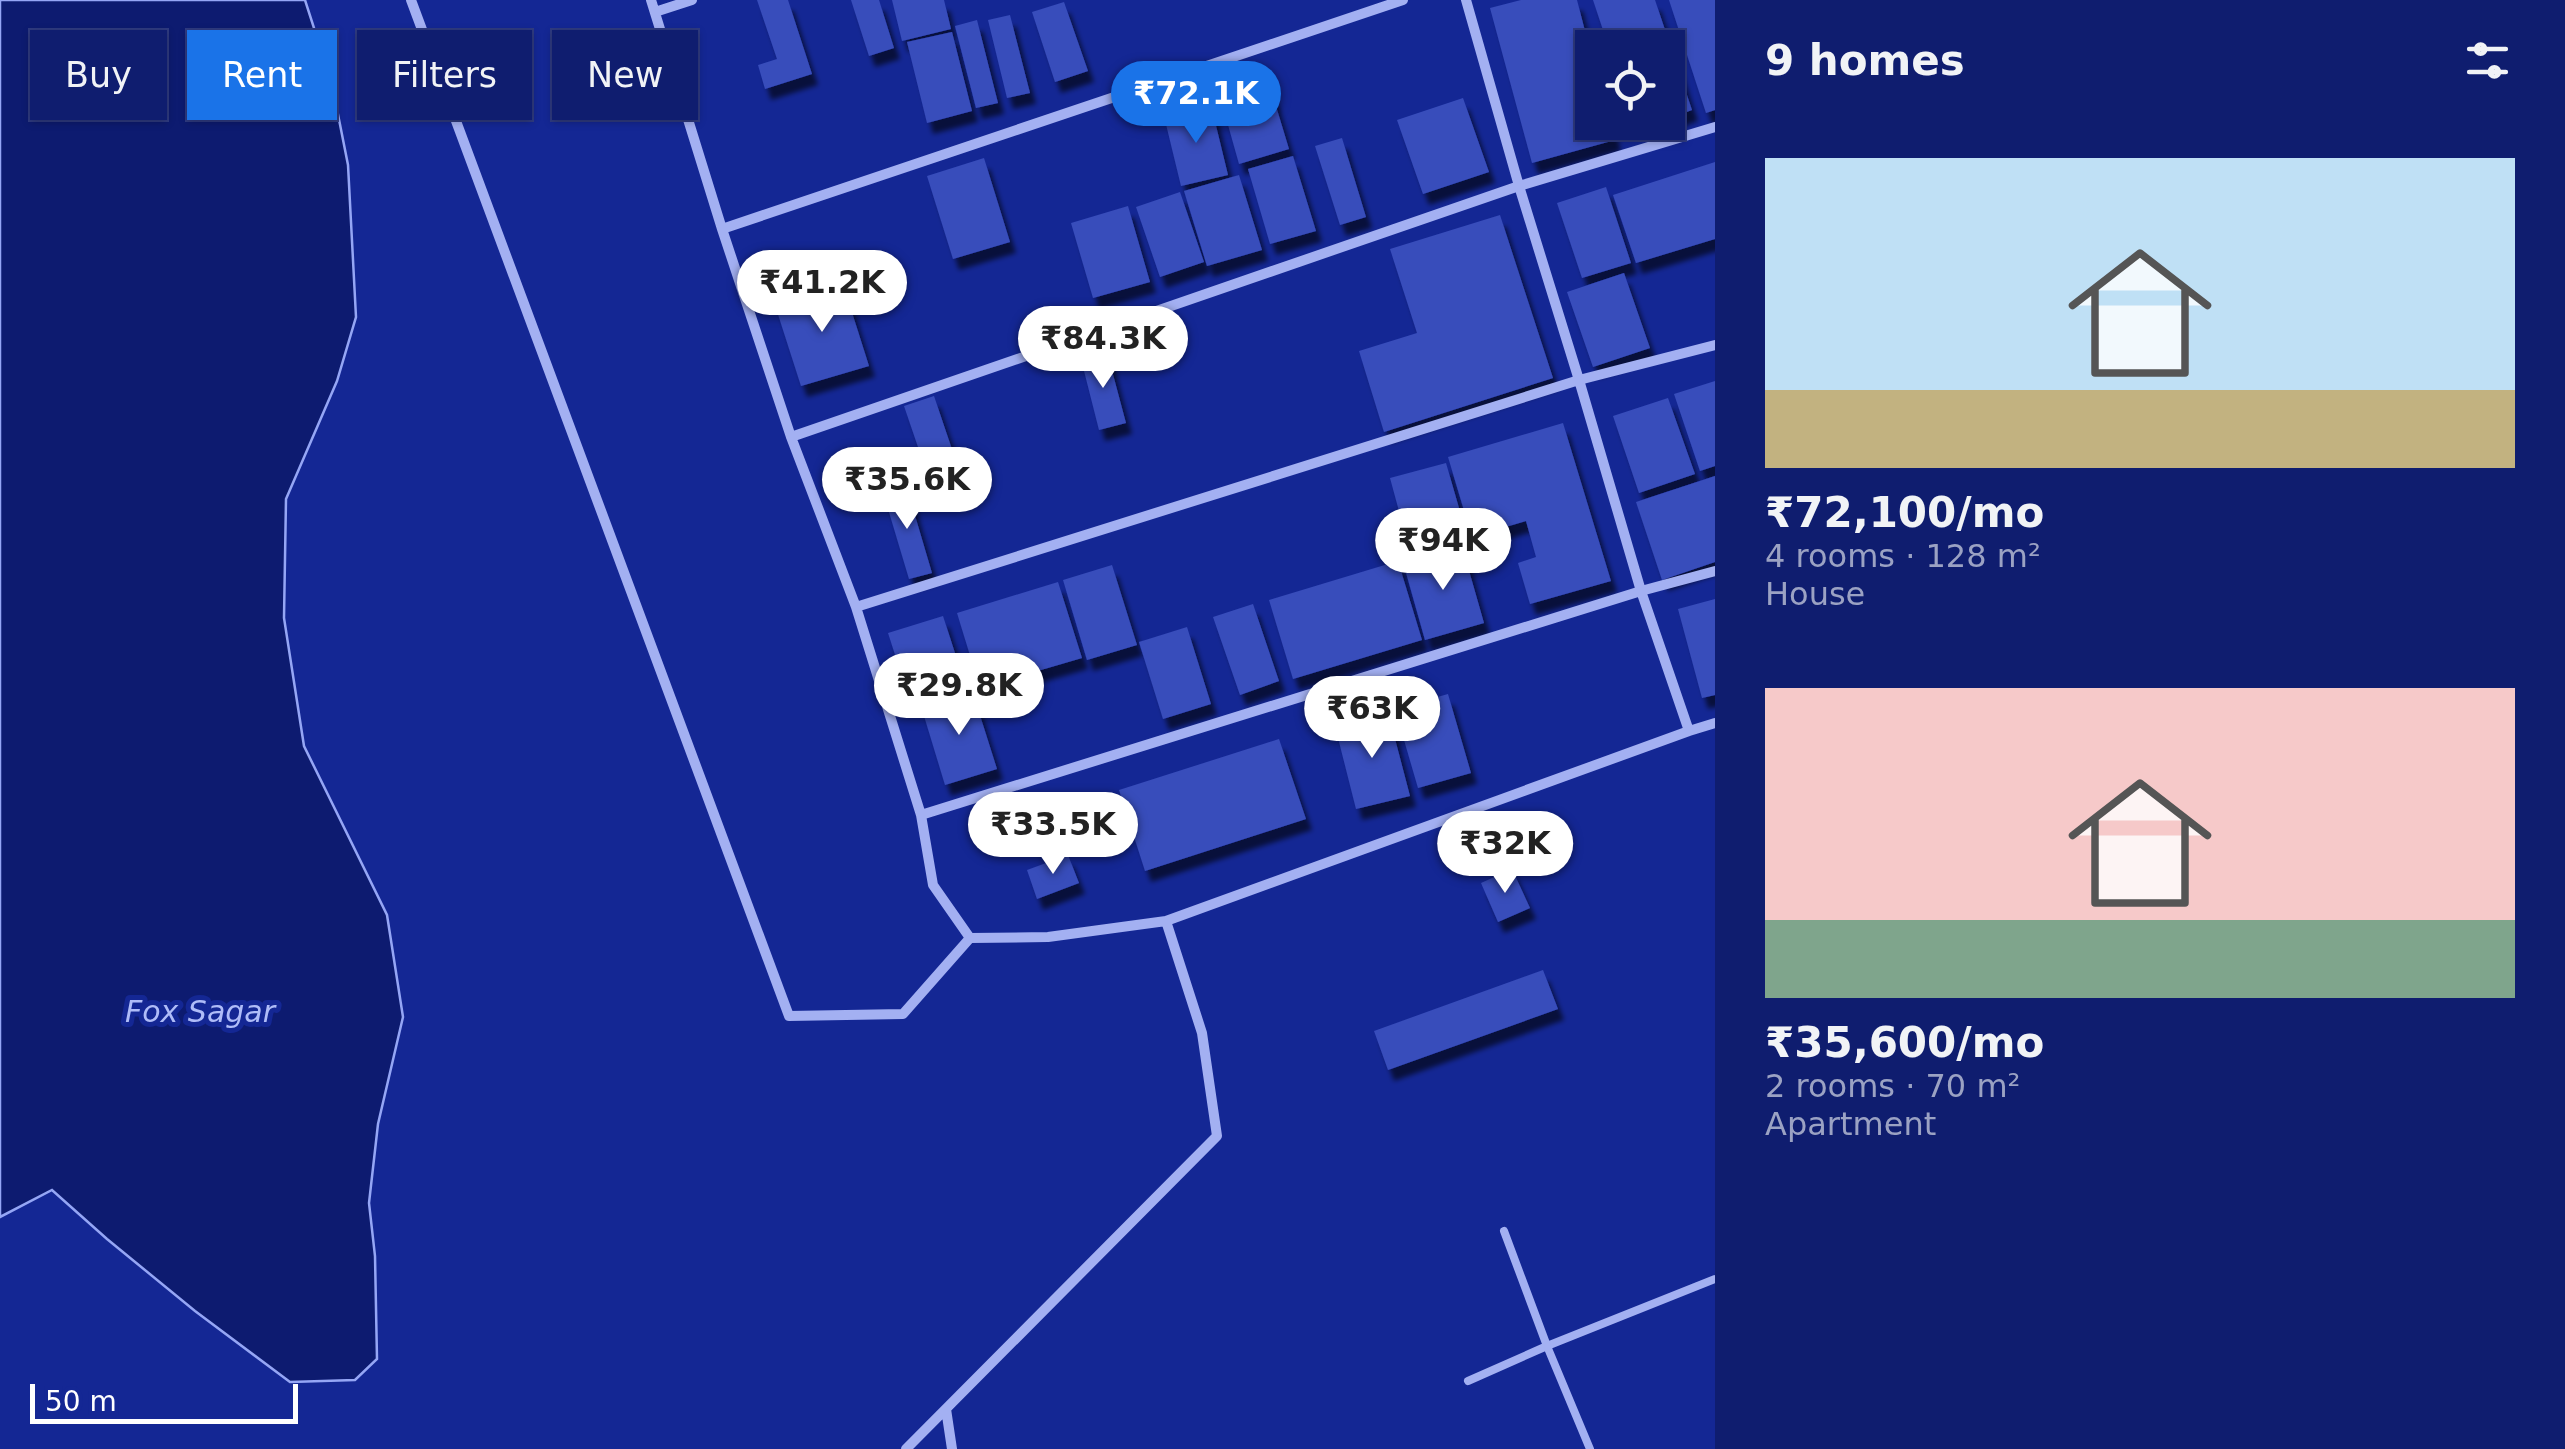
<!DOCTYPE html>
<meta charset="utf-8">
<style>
:root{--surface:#0f1d6f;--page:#1d2a77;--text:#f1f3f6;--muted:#9ba2c3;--line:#2f3b82;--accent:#1a73e8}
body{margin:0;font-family:"DejaVu Sans",sans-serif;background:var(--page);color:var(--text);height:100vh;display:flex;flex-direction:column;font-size:38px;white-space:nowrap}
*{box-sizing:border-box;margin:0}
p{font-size:32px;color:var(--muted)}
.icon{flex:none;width:55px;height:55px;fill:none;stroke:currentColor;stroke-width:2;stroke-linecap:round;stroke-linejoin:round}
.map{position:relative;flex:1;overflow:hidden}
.panel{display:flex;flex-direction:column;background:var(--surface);width:850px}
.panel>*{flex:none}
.hud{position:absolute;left:30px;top:30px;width:950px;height:90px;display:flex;gap:20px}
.controls{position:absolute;left:1575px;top:30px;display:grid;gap:20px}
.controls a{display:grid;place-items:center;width:110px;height:110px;border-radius:0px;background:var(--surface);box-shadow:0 2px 8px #0004,0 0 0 2px var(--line);font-size:50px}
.scale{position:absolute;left:30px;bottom:25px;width:268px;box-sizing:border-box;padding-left:10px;border:5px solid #fff;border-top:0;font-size:28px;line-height:35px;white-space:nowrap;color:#fff;-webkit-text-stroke:8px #142794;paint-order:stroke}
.price{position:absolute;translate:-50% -85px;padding:0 22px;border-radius:35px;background:#fff;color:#222;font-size:32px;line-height:65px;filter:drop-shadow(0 2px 5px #0008)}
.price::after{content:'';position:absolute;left:50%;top:60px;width:30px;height:22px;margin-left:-15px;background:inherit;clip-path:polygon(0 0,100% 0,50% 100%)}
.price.active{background:var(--accent);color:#fff}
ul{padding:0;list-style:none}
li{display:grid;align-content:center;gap:20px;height:530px;padding:0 50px}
li span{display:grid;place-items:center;height:310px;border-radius:0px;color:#555}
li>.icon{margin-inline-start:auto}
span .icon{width:180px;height:180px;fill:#fffc;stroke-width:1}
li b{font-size:42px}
h2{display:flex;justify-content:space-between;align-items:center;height:120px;padding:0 50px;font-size:42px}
.chip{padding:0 35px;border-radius:0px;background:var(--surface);box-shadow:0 2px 8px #0004,0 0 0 2px var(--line);font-size:35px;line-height:90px}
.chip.active{background:var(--accent);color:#fff}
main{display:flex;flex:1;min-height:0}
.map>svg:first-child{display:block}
.water{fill:#0d1b70;stroke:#95a6f5;stroke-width:2.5}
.building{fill:#384dbb;filter:url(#shadow)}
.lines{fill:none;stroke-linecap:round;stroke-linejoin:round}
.lane{stroke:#a3b0f2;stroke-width:8}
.street{stroke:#a3b0f2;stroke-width:10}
.labels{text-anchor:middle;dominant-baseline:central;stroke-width:10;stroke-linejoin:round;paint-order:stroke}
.water-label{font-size:30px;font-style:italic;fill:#afbcf8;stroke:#142794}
</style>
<main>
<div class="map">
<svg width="1715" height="1449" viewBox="0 0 1715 1449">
<defs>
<filter id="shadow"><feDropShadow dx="6" dy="11" stdDeviation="2.5" flood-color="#0009"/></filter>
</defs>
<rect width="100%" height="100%" fill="#142794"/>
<path class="water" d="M0,0H305L332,84L348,165L356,317L337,381L286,499L284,618L304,746L387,915L403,1017L378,1124L369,1203L375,1256L377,1359L355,1380L290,1382L195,1311L107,1239L52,1190L0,1217Z"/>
<path class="building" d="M757,0H788L812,74L765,89L758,65L777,59Z
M851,0H879L894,48L869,56Z
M892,0H944L951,29L902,41Z
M1521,0H1577L1592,58V122H1610L1615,140L1532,163L1490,8Z
M1593,0H1655L1692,110L1668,119V48H1609Z
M1669,0H1715V110L1706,113Z
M1064,2L1088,71L1055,82L1032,12Z
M1010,15L1030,93L1007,98L988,20Z
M977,20L998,103L976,108L955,26Z
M952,32L972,111L927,123L907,42Z
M1272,93L1289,149L1239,164L1223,107Z
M1463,98L1489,172L1423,194L1397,120Z
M1211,105L1228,175L1181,186L1164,116Z
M1342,138L1366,217L1340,225L1315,146Z
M1293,156L1316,231L1270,244L1248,169Z
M984,158L1010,242L953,259L927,176Z
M1715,162V239L1636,263L1613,195Z
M1239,175L1262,250L1207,266L1184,191Z
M1606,187L1631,263L1582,278L1557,203Z
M1180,192L1204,262L1160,277L1136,207Z
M1128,206L1150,282L1093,298L1071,223Z
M1500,215L1553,378L1384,432L1359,351L1417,333L1390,249Z
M1624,273L1650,348L1593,367L1567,292Z
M843,284L869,366L801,386L775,305Z
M1107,352L1126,423L1099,430L1081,359Z
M1715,381V466L1700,471L1674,394Z
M934,396L961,476L931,485L904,406Z
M1668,398L1695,474L1639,493L1613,416Z
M1563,423L1611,581L1530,604L1518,563L1536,557L1526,521L1472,537L1448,457Z
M1446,463L1468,539L1411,555L1390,478Z
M1715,476V562L1662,580L1636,502Z
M906,485L932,573L909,579L883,492Z
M1462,546L1484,623L1425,640L1403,562Z
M1398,561L1422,640L1293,679L1269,600Z
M1112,565L1137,645L1087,660L1063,580Z
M1058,582L1082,658L980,688L957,613Z
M1715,599V695L1702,698L1678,609Z
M1253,604L1279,681L1240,695L1213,617Z
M943,616L955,653L900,670L888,633Z
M1187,627L1211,704L1163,719L1139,642Z
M972,690L997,769L945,785L921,706Z
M1448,694L1471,773L1418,788L1395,709Z
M1388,712L1410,796L1356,809L1335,726Z
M1279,739L1306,819L1145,871L1119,790Z
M1068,855L1079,883L1037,899L1027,870Z
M1512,869L1530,908L1498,922L1481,883Z
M1543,970L1558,1009L1388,1070L1374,1031Z"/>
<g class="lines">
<path class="lane" d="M1504,1231L1547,1346L1590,1449
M1468,1381L1547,1346L1715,1279"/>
<path class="street" d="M411,0L789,1016L903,1014L970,938
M651,0L722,229L791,437L856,607L921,815L933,885L970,938L1048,937L1166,921L1689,731L1641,591L1579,380L1519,186L1466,0
M655,12L692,0
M722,229L1403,0
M791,437L1519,186L1715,127
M856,607L1579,380L1715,345
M1689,731L1715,723
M921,815L1641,591L1715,571
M946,1409L952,1449
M906,1449L1217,1136L1202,1033L1166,921"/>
</g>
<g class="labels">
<g class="water-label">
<text x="200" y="1011">Fox Sagar</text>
</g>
</g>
</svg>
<div class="controls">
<a><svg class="icon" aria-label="locate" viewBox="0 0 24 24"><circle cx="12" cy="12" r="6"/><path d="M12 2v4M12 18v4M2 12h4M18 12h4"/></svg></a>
</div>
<div class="scale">50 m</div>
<b class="price active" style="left:1196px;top:146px">₹72.1K</b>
<b class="price" style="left:822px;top:335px">₹41.2K</b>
<b class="price" style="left:1103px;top:391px">₹84.3K</b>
<b class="price" style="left:907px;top:532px">₹35.6K</b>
<b class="price" style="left:1443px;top:593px">₹94K</b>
<b class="price" style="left:959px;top:738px">₹29.8K</b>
<b class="price" style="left:1372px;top:761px">₹63K</b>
<b class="price" style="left:1053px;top:877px">₹33.5K</b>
<b class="price" style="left:1505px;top:896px">₹32K</b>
<div class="hud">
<a class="chip">Buy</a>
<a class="chip active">Rent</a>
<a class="chip">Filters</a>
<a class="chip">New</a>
</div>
</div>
<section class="panel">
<h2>9 homes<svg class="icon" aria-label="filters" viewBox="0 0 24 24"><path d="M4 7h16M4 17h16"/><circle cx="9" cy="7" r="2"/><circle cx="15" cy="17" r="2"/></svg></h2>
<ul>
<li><span style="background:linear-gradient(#bfe0f5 75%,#c2b280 0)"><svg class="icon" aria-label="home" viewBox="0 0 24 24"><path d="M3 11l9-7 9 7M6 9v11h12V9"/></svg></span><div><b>₹72,100/mo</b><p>4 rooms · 128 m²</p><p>House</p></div></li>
<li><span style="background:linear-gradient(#f6c9c9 75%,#7fa58c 0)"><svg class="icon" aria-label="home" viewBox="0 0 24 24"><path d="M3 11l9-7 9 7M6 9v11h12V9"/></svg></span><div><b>₹35,600/mo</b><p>2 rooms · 70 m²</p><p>Apartment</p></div></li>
</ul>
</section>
</main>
